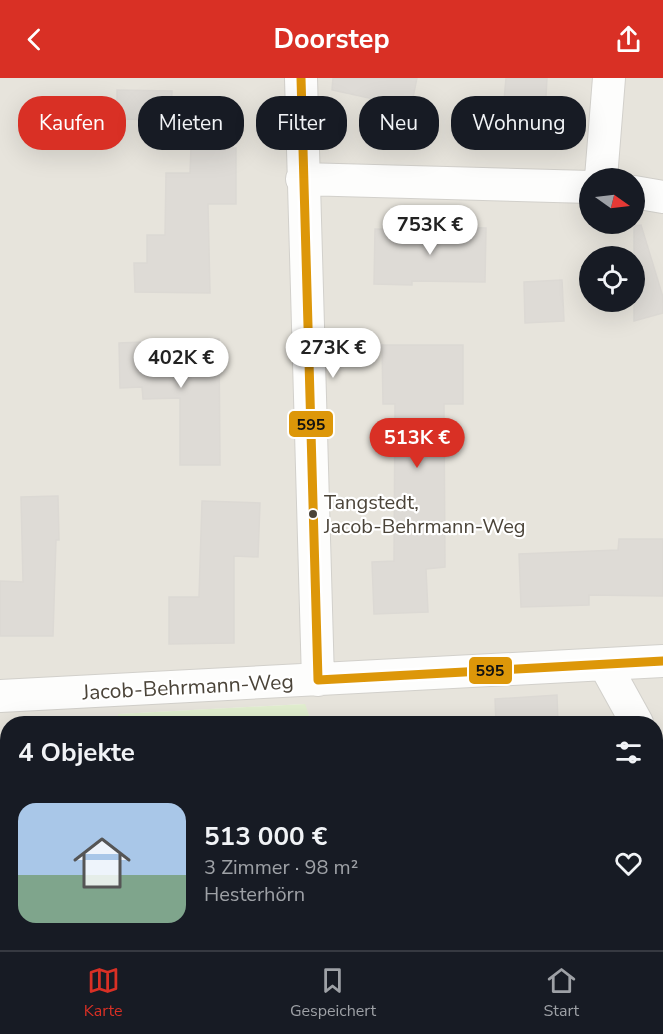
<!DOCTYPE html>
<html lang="de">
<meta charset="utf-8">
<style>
:root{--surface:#171b24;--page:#242831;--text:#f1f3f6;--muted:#9ea1a6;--line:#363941;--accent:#d93025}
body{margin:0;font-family:"Nunito Sans",sans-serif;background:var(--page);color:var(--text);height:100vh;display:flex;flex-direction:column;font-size:22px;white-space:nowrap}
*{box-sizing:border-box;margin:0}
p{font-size:20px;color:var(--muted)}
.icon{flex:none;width:33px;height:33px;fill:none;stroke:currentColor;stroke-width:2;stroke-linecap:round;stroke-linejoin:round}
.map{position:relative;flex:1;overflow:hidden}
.side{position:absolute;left:0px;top:638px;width:663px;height:236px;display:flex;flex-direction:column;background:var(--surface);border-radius:24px 24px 0 0;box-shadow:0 6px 24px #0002}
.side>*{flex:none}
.hud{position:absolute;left:18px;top:18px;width:627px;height:54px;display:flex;gap:12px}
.needle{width:39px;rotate:104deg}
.buttons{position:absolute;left:579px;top:90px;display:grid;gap:12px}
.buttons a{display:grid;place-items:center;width:66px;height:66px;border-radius:50%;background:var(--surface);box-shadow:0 6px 24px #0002;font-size:30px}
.price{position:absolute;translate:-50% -51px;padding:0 14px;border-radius:21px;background:#fff;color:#222;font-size:20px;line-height:39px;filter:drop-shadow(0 2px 3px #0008)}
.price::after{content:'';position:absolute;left:50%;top:36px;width:18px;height:14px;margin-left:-9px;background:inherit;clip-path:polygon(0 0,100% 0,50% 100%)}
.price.current{background:var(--accent);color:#fff}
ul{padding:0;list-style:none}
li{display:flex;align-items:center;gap:18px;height:150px;padding:0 18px}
li span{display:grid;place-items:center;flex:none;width:168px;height:120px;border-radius:18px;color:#555}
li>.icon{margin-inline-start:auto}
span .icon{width:72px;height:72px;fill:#fffc;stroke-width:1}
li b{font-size:26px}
h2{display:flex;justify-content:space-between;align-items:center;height:72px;padding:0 18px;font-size:26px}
.tag{padding:0 21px;border-radius:24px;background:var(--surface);box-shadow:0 6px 24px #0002;font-size:21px;line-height:54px}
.tag.current{background:var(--accent);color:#fff}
header{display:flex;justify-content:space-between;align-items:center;height:78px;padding:0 18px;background:var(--accent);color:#fff;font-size:27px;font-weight:700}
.tabs{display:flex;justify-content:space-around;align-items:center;height:84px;border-top:2px solid var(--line);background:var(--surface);font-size:16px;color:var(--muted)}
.tabs a{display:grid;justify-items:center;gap:3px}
.tabs .current{color:var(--accent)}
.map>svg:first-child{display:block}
.residential{fill:#e7e4dc;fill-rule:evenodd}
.green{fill:#e1eecf}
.building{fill:#dedbd6;stroke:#dcd9d4;stroke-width:1.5}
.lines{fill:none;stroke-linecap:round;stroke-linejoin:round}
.minor-casing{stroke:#d2d0cb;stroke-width:34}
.minor{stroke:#fdfdfc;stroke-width:32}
.bus-1-casing{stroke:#fff;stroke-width:14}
.bus-1{stroke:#dd9709;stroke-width:9}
.bus-dot{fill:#4b4439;stroke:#fff;stroke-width:2}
.labels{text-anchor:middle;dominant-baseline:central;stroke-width:4.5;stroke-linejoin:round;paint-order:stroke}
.bus-label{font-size:20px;fill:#4b4439;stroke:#fff;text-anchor:start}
.street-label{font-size:21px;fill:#4b4439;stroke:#fff}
.line-badge{stroke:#fff;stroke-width:2}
.pale-badge-label{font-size:16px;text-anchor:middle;font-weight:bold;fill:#111}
</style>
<header><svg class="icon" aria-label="back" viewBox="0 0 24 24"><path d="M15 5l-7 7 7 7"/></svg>Doorstep<svg class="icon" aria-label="share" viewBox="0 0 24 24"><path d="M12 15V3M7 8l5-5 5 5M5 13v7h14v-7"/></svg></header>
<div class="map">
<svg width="663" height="872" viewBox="0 0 663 872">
<rect width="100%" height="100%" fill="#f4f2ee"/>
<path class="residential" d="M0,0H663V872H400L397,866H656V645H312L304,626L119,636V645H8V819L0,821ZM590,100H634V146H590ZM590,178H634V224H590Z"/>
<path class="green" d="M305,626L312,645H119L118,636Z
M7,819L8,866H397L400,872H0V821Z"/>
<path class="building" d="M333,0H417L411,29L332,12Z
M506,0H547L545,37L503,34Z
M117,12L172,13L171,42L117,41Z
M191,70H236V126H208L210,215L135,214L134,185H147V157H165L166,95H190Z
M641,147L663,219V235L634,243V148Z
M448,149L486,150L485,204L412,203V207L374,206L375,151L448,153Z
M562,202L564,243L525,245L524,204Z
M219,261L220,387H180V320L143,321L142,309L120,310L119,265Z
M382,267H463V326H444L445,489L426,491L428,534L374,536L372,484L394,483L395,326H383Z
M58,418L59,462H56L53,558H0V503L23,504L21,419Z
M202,423L260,425L258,479L234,478V565L169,566V519H199Z
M619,461H663V518L589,517V527L521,529L519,476L618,472Z
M557,617L558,645H496L495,621Z"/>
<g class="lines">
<defs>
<path id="minor" d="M301,0L318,602
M601,100L609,0
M302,101L590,109
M634,114L663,119
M605,587L637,645
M0,618L663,583
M656,679L663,693"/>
</defs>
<use href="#minor" class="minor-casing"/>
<use href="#minor" class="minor"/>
<defs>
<path id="bus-1" d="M301,0L318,602
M318,602L663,583"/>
</defs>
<use href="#bus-1" class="bus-1-casing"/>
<use href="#bus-1" class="bus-1"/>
</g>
<circle class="bus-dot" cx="313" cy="436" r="5"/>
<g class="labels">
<g class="bus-label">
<text x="324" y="424">Tangstedt,<tspan x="324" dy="24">Jacob-Behrmann-Weg</tspan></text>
</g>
<g class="street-label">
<text transform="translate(188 609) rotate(-3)">Jacob-Behrmann-Weg</text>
</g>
</g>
<g class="line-badge">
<rect x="288" y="332" width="46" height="28" rx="6" fill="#dd9709"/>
<rect x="468" y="578" width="45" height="29" rx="6" fill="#dd9709"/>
</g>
<g class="pale-badge-label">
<text x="311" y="352">595</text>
<text x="490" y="598">595</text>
</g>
</svg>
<div class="buttons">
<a><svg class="needle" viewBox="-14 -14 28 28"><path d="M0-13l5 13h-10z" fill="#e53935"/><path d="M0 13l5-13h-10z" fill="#9ea1a6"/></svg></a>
<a><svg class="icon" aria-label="locate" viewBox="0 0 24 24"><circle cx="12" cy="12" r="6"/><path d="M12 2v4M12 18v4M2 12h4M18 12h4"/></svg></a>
</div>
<b class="price" style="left:430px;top:178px">753K €</b>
<b class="price" style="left:333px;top:301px">273K €</b>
<b class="price" style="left:181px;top:311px">402K €</b>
<b class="price current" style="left:417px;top:391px">513K €</b>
<div class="hud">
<a class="tag current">Kaufen</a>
<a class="tag">Mieten</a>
<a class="tag">Filter</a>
<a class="tag">Neu</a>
<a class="tag">Wohnung</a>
</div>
<section class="side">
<h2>4 Objekte<svg class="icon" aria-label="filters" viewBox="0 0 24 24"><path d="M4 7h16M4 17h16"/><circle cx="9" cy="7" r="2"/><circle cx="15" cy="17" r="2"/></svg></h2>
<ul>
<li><span style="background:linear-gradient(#a9c7e8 60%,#7fa58c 0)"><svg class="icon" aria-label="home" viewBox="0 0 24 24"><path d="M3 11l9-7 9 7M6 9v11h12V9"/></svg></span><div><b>513 000 €</b><p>3 Zimmer · 98 m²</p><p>Hesterhörn</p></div><svg class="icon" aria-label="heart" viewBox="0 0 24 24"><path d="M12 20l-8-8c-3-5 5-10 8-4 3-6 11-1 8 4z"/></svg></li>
</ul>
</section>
</div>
<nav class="tabs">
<a class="current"><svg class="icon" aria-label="map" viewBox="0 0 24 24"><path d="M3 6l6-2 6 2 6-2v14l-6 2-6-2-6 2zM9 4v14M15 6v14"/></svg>Karte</a>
<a><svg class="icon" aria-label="saved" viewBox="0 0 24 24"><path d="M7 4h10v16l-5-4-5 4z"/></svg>Gespeichert</a>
<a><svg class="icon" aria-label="home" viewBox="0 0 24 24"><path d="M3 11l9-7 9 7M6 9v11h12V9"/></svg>Start</a>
</nav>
